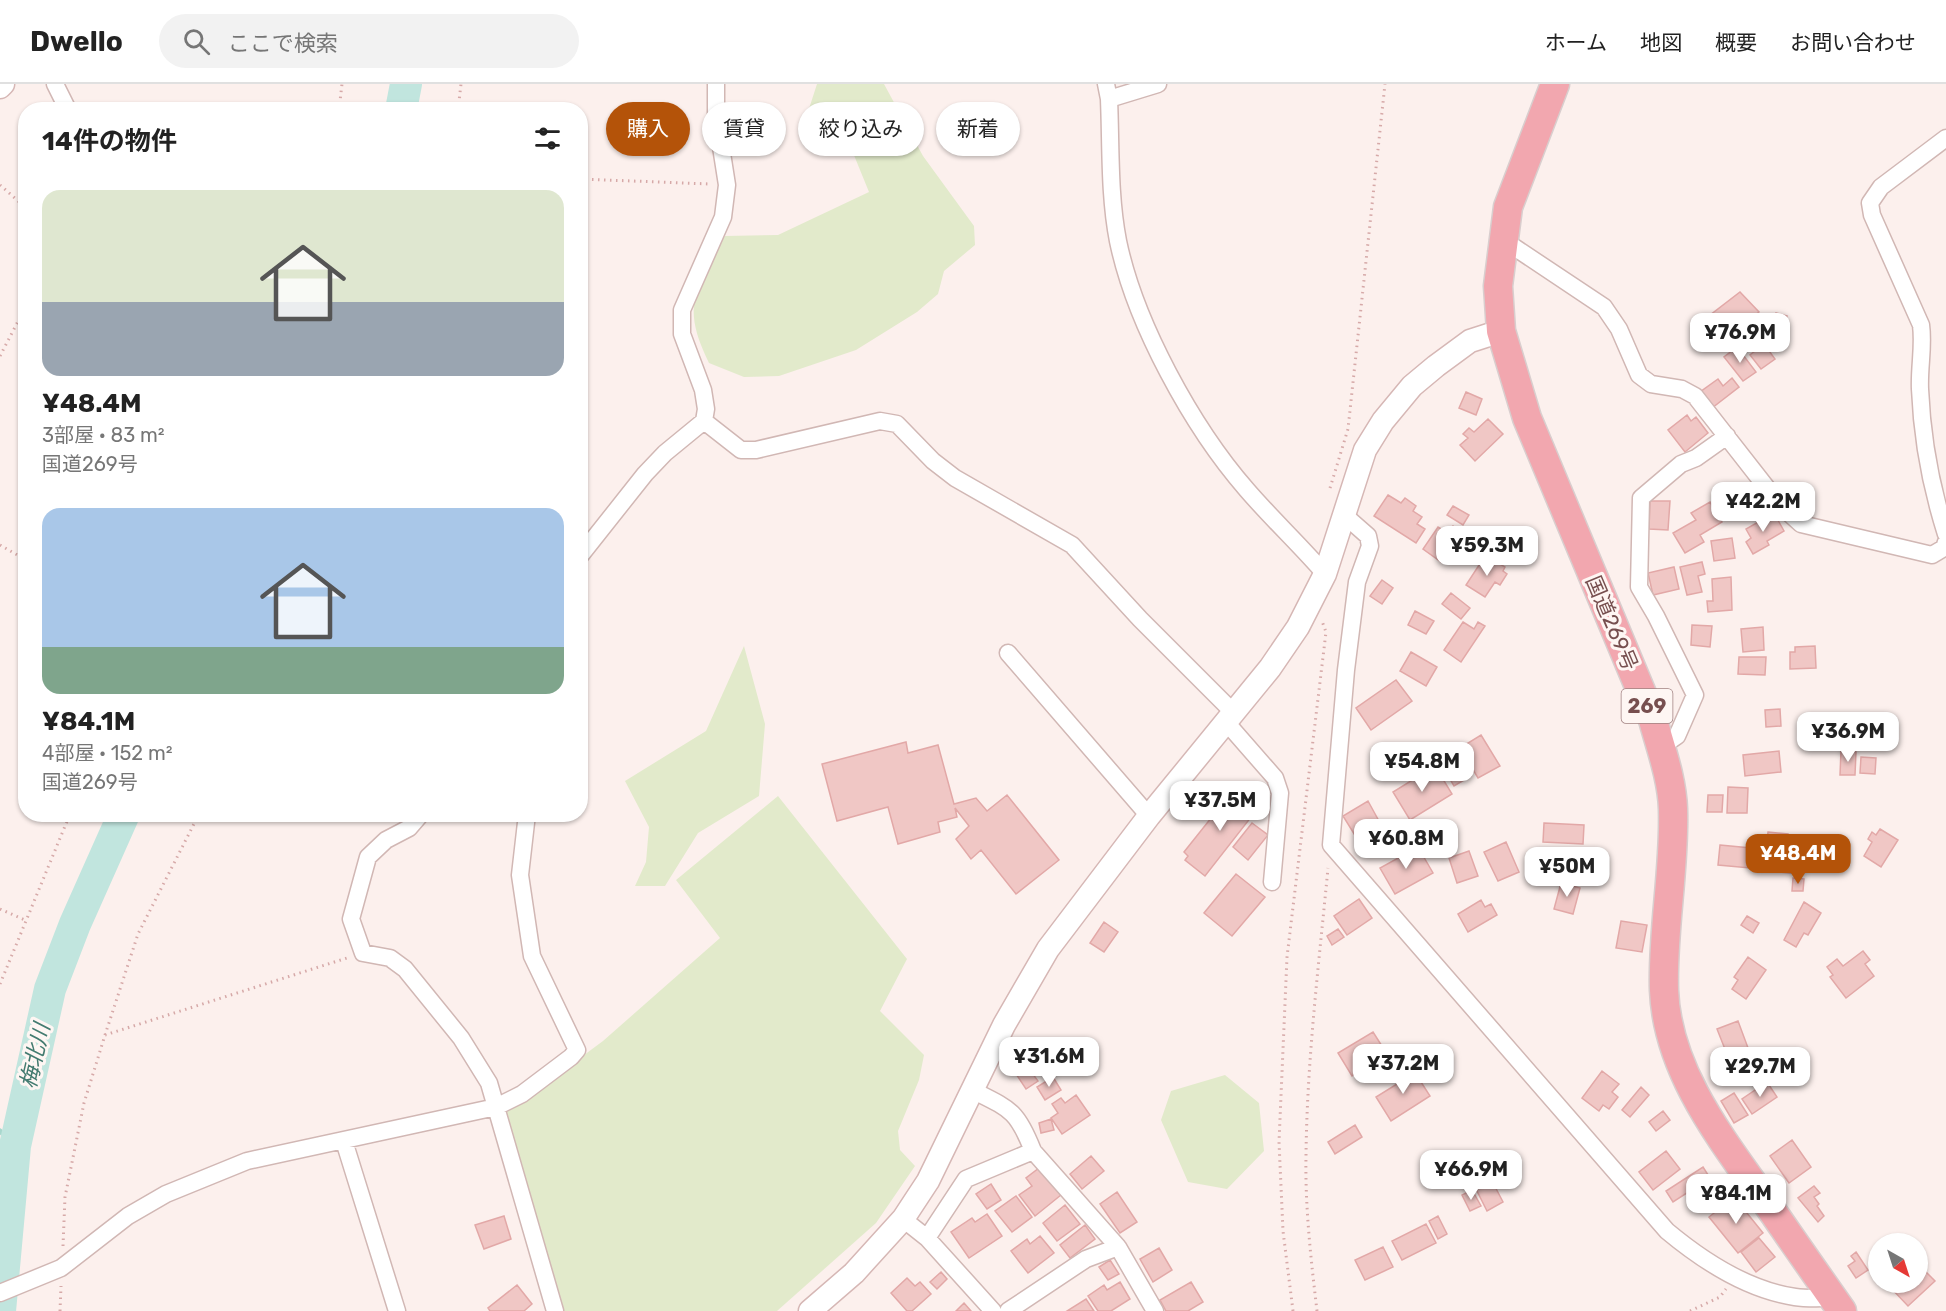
<!DOCTYPE html>
<html lang="ja">
<meta charset="utf-8">
<style>
:root{--surface:#fff;--page:#f2f2f2;--text:#222;--muted:#767676;--line:#e0e0e0;--accent:#b45309}
body{margin:0;font-family:Rubik,"Noto Sans JP",sans-serif;background:var(--page);color:var(--text);height:100vh;display:flex;flex-direction:column;font-size:22px;white-space:nowrap}
*{box-sizing:border-box;margin:0}
p{font-size:20px;color:var(--muted)}
.icon{flex:none;width:33px;height:33px;fill:none;stroke:currentColor;stroke-width:2;stroke-linecap:round;stroke-linejoin:round}
.map{position:relative;flex:1;overflow:hidden}
.details{position:absolute;left:18px;top:18px;width:570px;height:720px;display:flex;flex-direction:column;background:var(--surface);border-radius:24px;box-shadow:0 2px 4px #0004}
.details>*{flex:none}
.top-card{position:absolute;left:606px;top:18px;width:570px;height:54px;display:flex;gap:12px}
.needle{width:39px;rotate:141deg}
.tools{position:absolute;left:1868px;top:1149px;display:grid;gap:12px}
.tools a{display:grid;place-items:center;width:60px;height:60px;border-radius:50%;background:var(--surface);box-shadow:0 2px 4px #0004;font-size:30px}
.price{position:absolute;translate:-50% -51px;padding:0 14px;border-radius:12px;background:#fff;color:#222;font-size:20px;line-height:39px;filter:drop-shadow(0 2px 3px #0008)}
.price::after{content:'';position:absolute;left:50%;top:36px;width:18px;height:14px;margin-left:-9px;background:inherit;clip-path:polygon(0 0,100% 0,50% 100%)}
.price.current{background:var(--accent);color:#fff}
ul{padding:0;list-style:none}
li{display:grid;align-content:center;gap:12px;height:318px;padding:0 24px}
li span{display:grid;place-items:center;height:186px;border-radius:18px;color:#555}
li>.icon{margin-inline-start:auto}
span .icon{width:108px;height:108px;fill:#fffc;stroke-width:1}
li b{font-size:26px}
h2{display:flex;justify-content:space-between;align-items:center;height:72px;padding:0 24px;font-size:26px}
.pill{padding:0 21px;border-radius:27px;background:var(--surface);box-shadow:0 2px 4px #0004;font-size:21px;line-height:54px}
.pill.current{background:var(--accent);color:#fff}
header{display:flex;align-items:center;gap:36px;box-sizing:border-box;height:84px;padding:0 30px;background:var(--surface);border-bottom:2px solid var(--line)}
header strong{font-size:28px}
nav{display:flex;gap:33px;margin-inline-start:auto;font-size:21px}
.search{width:420px;height:54px;background:var(--page);display:flex;align-items:center;gap:15px;box-sizing:border-box;padding:0 21px;border-radius:33px;color:var(--muted);font-size:22px}
.map>svg:first-child{display:block}
.green{fill:#e2eacb}
.lines{fill:none;stroke-linecap:round;stroke-linejoin:round}
.stream{stroke:#a8d7cd;stroke-width:5}
.river{stroke:#c1e5de;stroke-width:32}
.building{fill:#f0c7c5;stroke:#e2a8a7;stroke-width:1.5}
.street-casing{stroke:#d1b7b4;stroke-width:19}
.secondary-casing{stroke:#d6b7b5;stroke-width:25}
.highway-casing{stroke:#d9cece;stroke-width:31}
.path{stroke:#d6a9a8;stroke-width:3;stroke-dasharray:1.5 4.5;stroke-linecap:butt}
.street{stroke:#fff;stroke-width:16}
.secondary{stroke:#fff;stroke-width:22}
.highway{stroke:#f2a7af;stroke-width:28}
.labels{text-anchor:middle;dominant-baseline:central;stroke-width:6;stroke-linejoin:round;paint-order:stroke}
.shield{fill:#fef6f3;stroke:#a08180;stroke-width:1.5}
.shield-label{font-size:20px;font-weight:bold;fill:#774f4f}
.street-label{font-size:21px;fill:#774f4f;stroke:#fef6f3}
.water-label{font-size:22px;font-style:italic;fill:#437b70;stroke:#fef6f3}
</style>
<header>
<strong>Dwello</strong>
<div class="search"><svg class="icon" aria-label="search" viewBox="0 0 24 24"><circle cx="10" cy="10" r="6"/><path d="M15 15l6 6"/></svg>ここで検索</div>
<nav><a>ホーム</a><a>地図</a><a>概要</a><a>お問い合わせ</a></nav>
</header>
<div class="map">
<svg width="1946" height="1227" viewBox="0 0 1946 1227">
<rect width="100%" height="100%" fill="#fcf0ed"/>
<path class="green" d="M817,0H884L923,72L974,142L975,161L944,187L938,210L917,228L856,266L779,292L744,293L709,279C680,220 696,205 725,152L778,151L869,108L849,59L815,53L806,34Z
M744,562L765,640L759,712L698,749L665,802H635L646,778L649,743L625,697L706,647Z
M778,712L907,875L880,927L924,971L919,996L898,1047L900,1066L915,1082L876,1139L777,1227H564L507,1039V1028L603,957L720,854L676,796Z
M1225,991L1259,1019L1264,1067L1227,1105L1188,1098L1161,1036L1171,1007Z"/>
<g class="lines">
<path class="stream" d="M0,1047L15,1062"/>
<path class="river" d="M401,26L406,0
M0,1227L15,1062L50,905L75,840L124,730"/>
</g>
<path class="building" d="M1740,208L1759,228L1721,256L1705,235Z
M1776,229L1787,232L1779,255L1768,251Z
M1764,260L1775,275L1761,285L1750,271Z
M1737,263L1756,288L1743,297L1724,273Z
M1732,294L1739,303L1712,324L1700,308L1718,295L1723,302Z
M1466,308L1482,315L1476,331L1459,324Z
M1687,331L1691,337L1696,333L1708,349L1685,368L1668,346Z
M1488,335L1503,350L1475,377L1460,361L1468,354L1463,350L1469,344L1474,348Z
M1728,408L1737,423L1725,430L1716,415Z
M1388,411L1401,419L1405,414L1416,422L1413,427L1422,433L1417,440L1425,445L1416,459L1374,432Z
M1650,417H1670L1668,446L1649,445Z
M1710,418L1722,438L1700,451L1704,458L1685,469L1673,449L1696,436L1691,429Z
M1453,422L1469,431L1463,441L1447,431Z
M1774,429L1784,447L1767,457L1769,461L1753,470L1746,458L1751,454L1746,445Z
M1453,442L1461,448L1441,478L1423,465L1438,443L1448,449Z
M1732,454L1735,474L1714,477L1711,457Z
M1483,475L1493,481L1495,477L1505,483L1503,487L1507,490L1500,501L1495,498L1485,513L1466,501Z
M1702,478L1705,490L1698,492L1702,508L1687,511L1680,483Z
M1674,483L1679,505L1653,511L1648,489Z
M1731,493L1732,526L1708,528L1707,517H1713L1712,495Z
M1382,496L1393,504L1382,520L1370,512Z
M1451,509L1470,524L1461,535L1442,520Z
M1415,527L1434,537L1426,550L1408,541Z
M1463,538L1474,545L1478,538L1485,542L1461,578L1444,566Z
M1692,541L1712,542L1710,563L1691,561Z
M1763,543L1764,566L1743,568L1741,545Z
M1815,562L1816,584L1790,585V568H1795V563Z
M1411,568L1437,583L1426,602L1400,587Z
M1739,573H1766L1765,591L1738,590Z
M1396,596L1412,617L1371,646L1356,624Z
M1780,625L1781,642L1766,643L1765,626Z
M1882,634V654H1850V635Z
M1481,651L1500,682L1478,694L1460,664Z
M906,658L908,669L938,661L954,720L976,714L987,727L1007,711L1059,776L1016,810L981,766L971,775L956,755L969,742L955,724L957,733L938,738L940,748L898,760L888,723L837,737L822,680Z
M1779,667L1781,688L1745,692L1743,671Z
M1841,667L1856,668L1855,691H1840Z
M1458,670L1471,692L1454,702L1441,680Z
M1861,673L1876,674L1875,690L1860,689Z
M1435,682L1452,710L1410,736L1393,708Z
M1728,703L1748,704L1747,729H1727Z
M1235,704L1259,723L1205,792L1185,776L1188,772L1184,768Z
M1708,711H1723L1722,728H1707Z
M1368,717L1380,739L1356,753L1343,732Z
M1252,739L1268,751L1248,776L1233,763Z
M1544,739L1584,741L1583,760L1543,758Z
M1880,745L1898,756L1881,783L1864,772L1872,758L1868,755L1872,748L1876,751Z
M1768,748L1788,750L1787,761L1767,759Z
M1506,758L1519,788L1498,797L1484,768Z
M1720,761L1751,764L1750,784L1718,781Z
M1418,763L1433,789L1395,810L1380,784Z
M1758,765L1793,768L1791,789L1756,786Z
M1469,767L1478,792L1457,799L1449,774Z
M1236,790L1265,813L1232,852L1204,829Z
M1793,794L1804,795L1803,807H1792Z
M1561,799L1580,804L1573,830L1554,825Z
M1359,815L1372,834L1347,851L1334,832Z
M1481,816L1485,823L1491,820L1497,831L1468,848L1458,830Z
M1804,818L1821,829L1808,851L1804,849L1796,863L1784,856Z
M1747,832L1759,839L1753,849L1741,841Z
M1621,837L1647,841L1642,868L1616,864Z
M1104,838L1118,848L1104,868L1090,859Z
M1338,845L1344,853L1332,861L1327,852Z
M1863,867L1870,876L1865,880L1874,892L1846,914L1830,893L1833,891L1827,883L1837,875L1843,882Z
M1748,873L1766,886L1746,915L1732,905L1738,896L1734,893Z
M1738,937L1754,980L1734,988L1717,945Z
M1373,948L1387,970L1352,992L1338,969Z
M1027,982L1038,997L1026,1005L1016,990Z
M1412,984L1430,1012L1391,1037L1376,1013L1402,997L1399,992Z
M1602,987L1619,1000L1612,1008L1618,1013L1609,1025L1603,1021L1599,1027L1582,1014Z
M1053,993L1061,1006L1045,1016L1037,1003Z
M1767,998L1777,1013L1752,1030L1742,1015Z
M1641,1003L1649,1011L1630,1033L1622,1026Z
M1734,1009L1748,1031L1734,1039L1721,1017Z
M1076,1011L1090,1031L1062,1050L1051,1034L1058,1029L1052,1020L1061,1014L1065,1019Z
M1663,1027L1670,1036L1656,1047L1649,1038Z
M1051,1035L1054,1046L1041,1049L1039,1039Z
M1355,1041L1362,1053L1335,1070L1328,1058Z
M1792,1056L1811,1083L1789,1099L1770,1072Z
M1666,1067L1680,1085L1653,1106L1639,1088Z
M1091,1072L1104,1087L1082,1105L1070,1090Z
M1703,1083L1710,1094L1673,1118L1666,1107Z
M1039,1084L1061,1111L1035,1132L1019,1111L1032,1102L1026,1094Z
M1491,1095L1503,1118L1487,1127L1475,1103Z
M991,1100L1001,1116L987,1125L976,1110Z
M1814,1102L1820,1109L1814,1113L1819,1120L1817,1122L1824,1132L1818,1138L1798,1114Z
M1472,1106L1481,1122L1470,1127L1462,1111Z
M1117,1108L1137,1138L1120,1149L1100,1120Z
M1016,1112L1032,1133L1012,1148L995,1127Z
M1734,1113L1763,1149L1738,1169L1709,1133Z
M1065,1121L1080,1140L1057,1157L1043,1139Z
M987,1130L1002,1152L969,1174L951,1148L972,1134L975,1138Z
M504,1132L511,1155L484,1165L475,1141Z
M1438,1132L1447,1150L1438,1155L1429,1137Z
M1426,1140L1436,1159L1402,1176L1392,1157Z
M1085,1141L1095,1155L1070,1174L1060,1161Z
M1040,1152L1054,1169L1028,1189L1011,1167L1027,1155L1030,1160Z
M1759,1154L1775,1173L1756,1188L1741,1168Z
M1383,1163L1393,1183L1365,1196L1355,1176Z
M1159,1164L1172,1186L1153,1198L1140,1175Z
M1856,1168L1868,1186L1856,1194L1848,1182L1855,1177L1851,1172Z
M1110,1176L1119,1190L1108,1196L1099,1183Z
M1917,1179L1935,1197L1908,1222L1889,1202L1892,1198H1917Z
M941,1188L947,1195L937,1205L930,1198Z
M907,1194L915,1202L920,1198L931,1210L912,1227H907L891,1209Z
M1120,1198L1130,1215L1111,1227H1098L1088,1212L1104,1201L1107,1206Z
M1191,1198L1203,1218L1188,1227H1166L1160,1216Z
M517,1201L532,1220L524,1227H490L488,1224Z
M1086,1215L1094,1227H1067Z
M964,1219L971,1227H956Z"/>
<g class="lines">
<defs>
<path id="street" d="M55,0L68,26
M1106,0L1109,15C1111,62 1109,111 1118,157C1135,239 1192,343 1247,406C1272,435 1300,461 1325,490
M1109,15L1158,0
M1946,54L1881,103L1870,119L1872,131L1921,241C1924,262 1919,283 1920,305C1922,354 1931,403 1946,450
M1502,155L1604,223L1619,245L1639,291L1651,300L1682,305L1695,312L1781,422L1801,440L1932,471L1944,464L1946,458
M704,337L741,366H756L880,337L897,340L933,377L955,394L1072,461L1140,535L1234,629
M1343,430L1368,452L1370,462L1357,498L1346,586L1331,761L1667,1147C1703,1177 1748,1206 1795,1213C1807,1215 1820,1214 1833,1214
M580,472L645,390L665,369L704,337L706,325L703,306L682,250V226L723,133L727,101L716,31V0
M1008,569L1149,732
M1226,638L1275,694L1280,709L1272,798
M1661,663L1677,652L1695,611L1656,532L1639,503L1641,414L1681,380L1696,374L1727,352
M421,730L409,744L386,756L368,773L351,835L363,869L390,874L405,885L461,954L489,999L555,1227
M344,1057L397,1227
M1033,1067L1118,1163
M903,1135L927,1154L993,1227
M927,1154L966,1095L1033,1067C1017,1026 1010,1025 972,1006
M0,1209L61,1184L128,1132L166,1110L247,1077L496,1023L522,1010L571,973L577,966L532,872L520,791L527,730
M1008,1227L1086,1175L1118,1163L1155,1227"/>
<path id="secondary" d="M0,3L3,0
M810,1227L854,1189L903,1135L928,1097L1004,941L1048,865L1149,732L1270,584L1298,543L1325,490L1365,366L1383,337L1412,302L1436,282L1470,257L1501,247"/>
<path id="highway" d="M1555,0L1508,123L1498,202L1501,247L1527,334L1653,636C1661,665 1672,695 1673,725C1675,785 1662,847 1664,906C1667,986 1720,1053 1764,1115C1790,1153 1816,1190 1842,1227"/>
</defs>
<use href="#street" class="street-casing"/>
<use href="#secondary" class="secondary-casing"/>
<use href="#highway" class="highway-casing"/>
<path class="path" d="M339,26L342,0
M458,26L461,0
M580,95L710,100
M0,101L26,124
M0,272L26,222
M1330,404L1348,345L1385,0
M0,461L26,476
M0,825L25,836
M0,900L70,730
M105,951L347,874
M63,1162L65,1113L84,1019L105,951L138,850L199,730
M60,1227L61,1202
M1293,1227L1283,1147L1279,1058L1287,873L1326,548L1322,537
M1317,1227C1311,1176 1305,1123 1306,1072C1307,975 1319,879 1328,784
M1690,1227L1720,1213L1726,1205"/>
<use href="#street" class="street"/>
<use href="#secondary" class="secondary"/>
<use href="#highway" class="highway"/>
</g>
<g class="labels">
<rect class="shield" x="1621.5" y="605" width="51" height="34" rx="4.5"/>
<g class="shield-label">
<text x="1647" y="622">269</text>
</g>
<g class="street-label">
<text transform="translate(1612 539) rotate(67)">国道269号</text>
</g>
<g class="water-label">
<text transform="translate(35 972) rotate(-77)">梅北川</text>
</g>
</g>
</svg>
<div class="tools">
<a><svg class="needle" viewBox="-14 -14 28 28"><path d="M0-13l5 13h-10z" fill="#e53935"/><path d="M0 13l5-13h-10z" fill="#767676"/></svg></a>
</div>
<b class="price" style="left:1740px;top:280px">¥76.9M</b>
<b class="price" style="left:1763px;top:449px">¥42.2M</b>
<b class="price" style="left:1487px;top:493px">¥59.3M</b>
<b class="price" style="left:1848px;top:679px">¥36.9M</b>
<b class="price" style="left:1422px;top:709px">¥54.8M</b>
<b class="price" style="left:1220px;top:748px">¥37.5M</b>
<b class="price" style="left:1406px;top:786px">¥60.8M</b>
<b class="price current" style="left:1798px;top:801px">¥48.4M</b>
<b class="price" style="left:1567px;top:814px">¥50M</b>
<b class="price" style="left:1049px;top:1004px">¥31.6M</b>
<b class="price" style="left:1403px;top:1011px">¥37.2M</b>
<b class="price" style="left:1760px;top:1014px">¥29.7M</b>
<b class="price" style="left:1471px;top:1117px">¥66.9M</b>
<b class="price" style="left:1736px;top:1141px">¥84.1M</b>
<div class="top-card">
<a class="pill current">購入</a>
<a class="pill">賃貸</a>
<a class="pill">絞り込み</a>
<a class="pill">新着</a>
</div>
<section class="details">
<h2>14件の物件<svg class="icon" aria-label="filters" viewBox="0 0 24 24"><path d="M4 7h16M4 17h16"/><circle cx="9" cy="7" r="2"/><circle cx="15" cy="17" r="2"/></svg></h2>
<ul>
<li><span style="background:linear-gradient(#dfe7d0 60%,#9aa5b1 0)"><svg class="icon" aria-label="home" viewBox="0 0 24 24"><path d="M3 11l9-7 9 7M6 9v11h12V9"/></svg></span><div><b>¥48.4M</b><p>3部屋 · 83 m²</p><p>国道269号</p></div></li>
<li><span style="background:linear-gradient(#a9c7e8 75%,#7fa58c 0)"><svg class="icon" aria-label="home" viewBox="0 0 24 24"><path d="M3 11l9-7 9 7M6 9v11h12V9"/></svg></span><div><b>¥84.1M</b><p>4部屋 · 152 m²</p><p>国道269号</p></div></li>
</ul>
</section>
</div>
